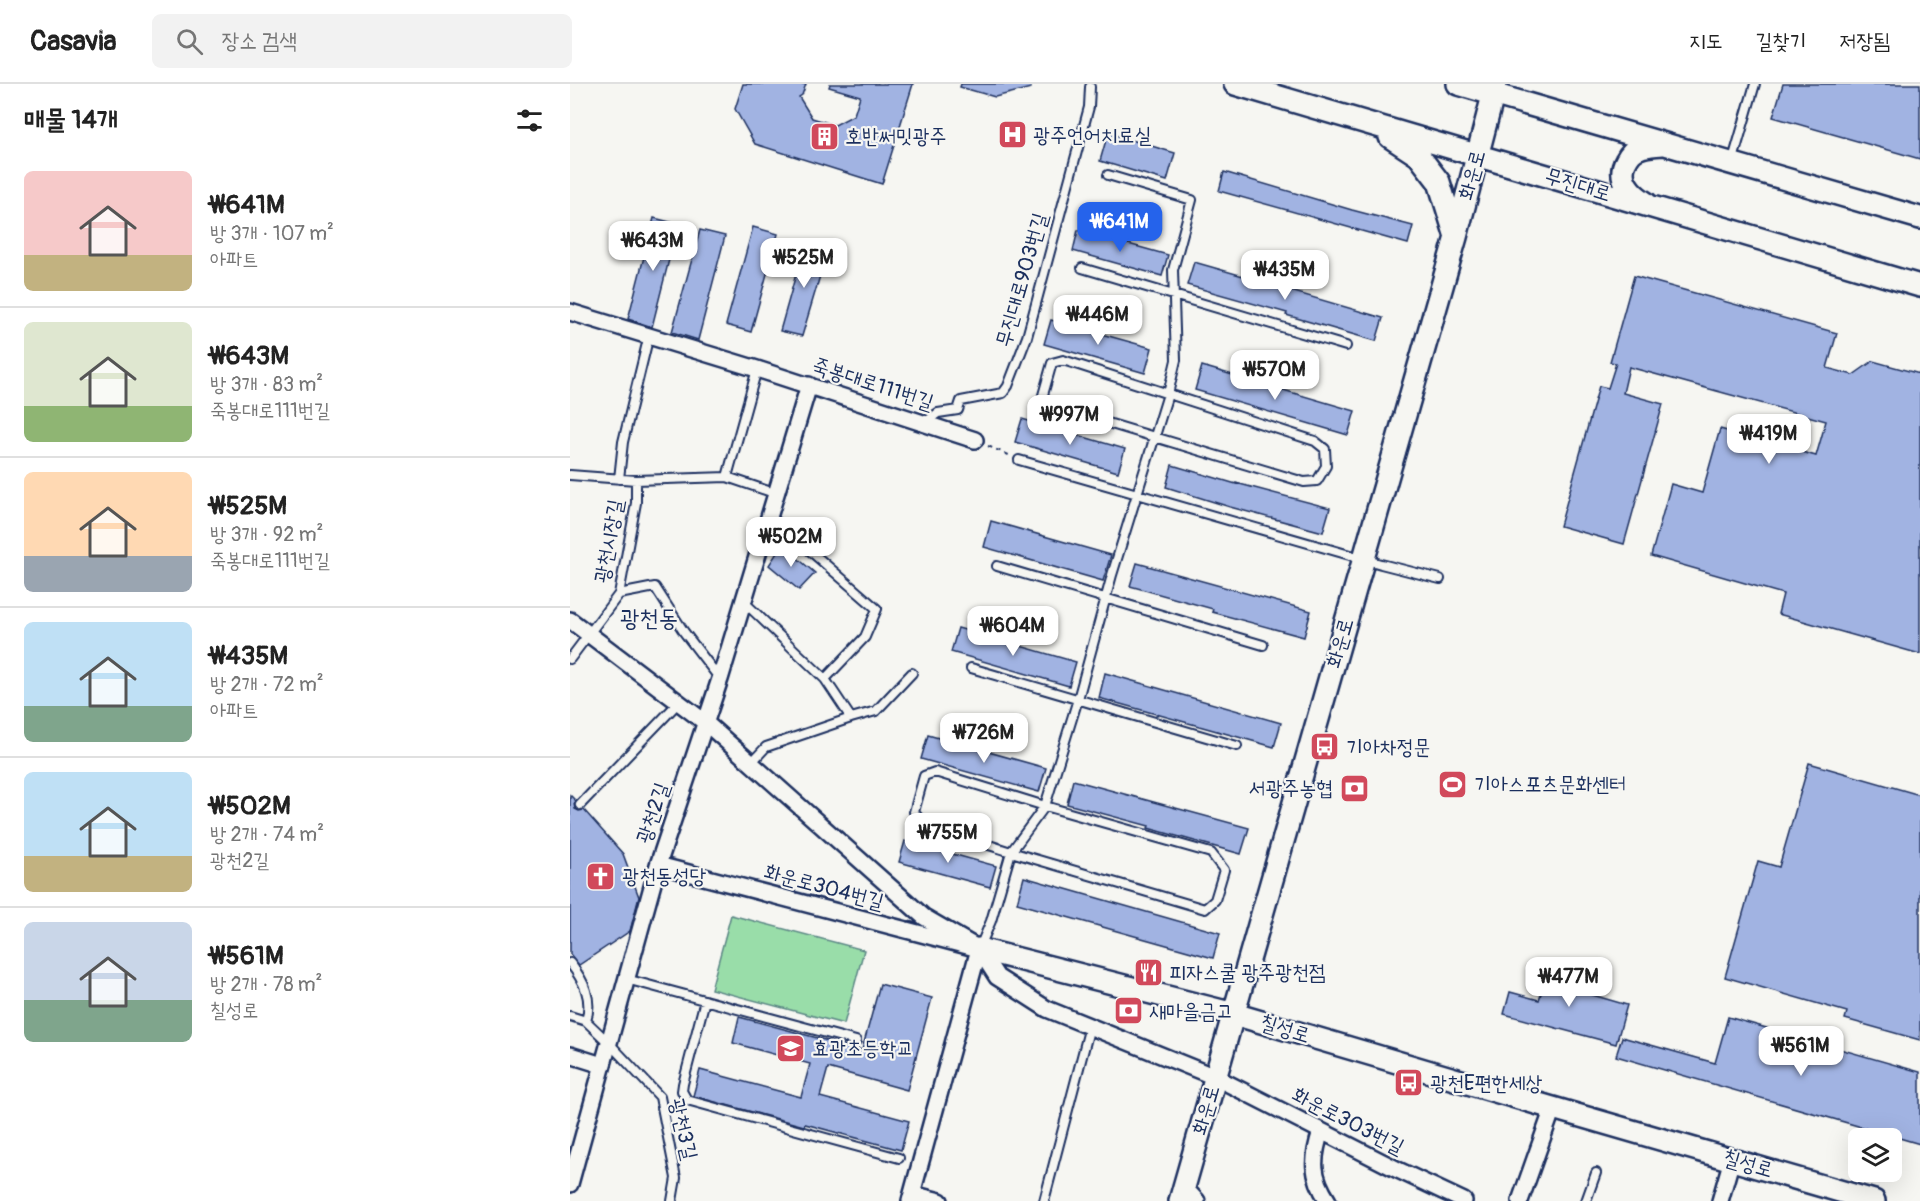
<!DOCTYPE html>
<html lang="ko">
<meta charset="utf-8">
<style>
:root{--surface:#fff;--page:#f2f2f2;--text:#222;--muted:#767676;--line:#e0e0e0;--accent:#2563eb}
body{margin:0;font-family:Pangolin,"Poor Story",sans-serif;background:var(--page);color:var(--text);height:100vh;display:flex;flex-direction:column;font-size:22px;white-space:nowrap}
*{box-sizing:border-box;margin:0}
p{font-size:20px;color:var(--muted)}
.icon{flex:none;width:33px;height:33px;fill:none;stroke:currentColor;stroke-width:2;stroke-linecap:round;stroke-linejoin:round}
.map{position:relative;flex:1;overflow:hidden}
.drawer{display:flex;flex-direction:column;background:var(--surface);width:570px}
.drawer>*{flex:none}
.tools{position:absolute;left:1278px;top:1044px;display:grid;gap:12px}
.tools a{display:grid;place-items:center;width:54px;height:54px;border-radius:9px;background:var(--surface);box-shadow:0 6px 24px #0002;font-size:30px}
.price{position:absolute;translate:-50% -51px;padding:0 14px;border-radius:12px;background:#fff;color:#222;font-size:20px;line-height:39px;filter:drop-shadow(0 2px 3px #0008)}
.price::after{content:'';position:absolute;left:50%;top:36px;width:18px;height:14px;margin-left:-9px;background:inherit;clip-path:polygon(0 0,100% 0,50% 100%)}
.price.on{background:var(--accent);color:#fff}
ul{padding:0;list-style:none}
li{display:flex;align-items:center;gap:18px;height:150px;padding:0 24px}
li+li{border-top:2px solid var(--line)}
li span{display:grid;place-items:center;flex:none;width:168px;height:120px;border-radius:9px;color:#555}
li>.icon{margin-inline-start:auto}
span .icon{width:72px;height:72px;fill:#fffc;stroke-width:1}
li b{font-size:26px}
h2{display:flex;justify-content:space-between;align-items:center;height:72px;padding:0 24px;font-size:26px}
header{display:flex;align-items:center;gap:36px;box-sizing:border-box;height:84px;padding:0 30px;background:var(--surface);border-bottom:2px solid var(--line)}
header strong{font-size:28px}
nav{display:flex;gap:33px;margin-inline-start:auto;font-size:21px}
.search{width:420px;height:54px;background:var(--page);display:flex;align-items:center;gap:15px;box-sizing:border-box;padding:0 21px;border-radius:9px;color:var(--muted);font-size:22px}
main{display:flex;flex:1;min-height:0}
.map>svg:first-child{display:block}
.green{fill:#99dda9;stroke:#5a8684;stroke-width:1.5}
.building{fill:#a1b3e2;stroke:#1b2f5e;stroke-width:1.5}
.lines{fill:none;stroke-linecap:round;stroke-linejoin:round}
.lane-casing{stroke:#1b2f5e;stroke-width:12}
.street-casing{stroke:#1b2f5e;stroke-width:20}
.secondary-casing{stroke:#1b2f5e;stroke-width:26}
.path{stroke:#1b2f5e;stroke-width:2;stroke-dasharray:4.5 4.5;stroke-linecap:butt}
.lane{stroke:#f6f6f2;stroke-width:8}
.street{stroke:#f6f6f2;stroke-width:15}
.secondary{stroke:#f6f6f2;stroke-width:21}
.labels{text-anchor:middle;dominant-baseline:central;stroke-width:4.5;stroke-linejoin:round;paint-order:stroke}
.poi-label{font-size:21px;fill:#1b2f5e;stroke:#f6f6f2;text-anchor:start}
.street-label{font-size:21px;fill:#1b2f5e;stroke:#f6f6f2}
.quarter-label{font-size:24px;fill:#1b2f5e;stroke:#f6f6f2}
</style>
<header>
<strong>Casavia</strong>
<div class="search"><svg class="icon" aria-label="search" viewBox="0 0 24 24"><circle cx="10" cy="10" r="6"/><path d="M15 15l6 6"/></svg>장소 검색</div>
<nav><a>지도</a><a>길찾기</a><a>저장됨</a></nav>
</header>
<main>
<section class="drawer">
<h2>매물 14개<svg class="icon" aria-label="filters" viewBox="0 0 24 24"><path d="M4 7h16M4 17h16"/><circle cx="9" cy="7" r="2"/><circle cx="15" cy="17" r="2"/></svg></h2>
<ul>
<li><span style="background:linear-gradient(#f6c9c9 70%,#c2b280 0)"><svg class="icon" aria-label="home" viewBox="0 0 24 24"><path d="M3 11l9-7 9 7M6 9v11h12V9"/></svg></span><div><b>₩641M</b><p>방 3개 · 107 m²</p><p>아파트</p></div></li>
<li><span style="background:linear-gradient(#dfe7d0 70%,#8fb573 0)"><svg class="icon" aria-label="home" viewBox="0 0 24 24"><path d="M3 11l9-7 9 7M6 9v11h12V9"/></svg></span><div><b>₩643M</b><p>방 3개 · 83 m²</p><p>죽봉대로111번길</p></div></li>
<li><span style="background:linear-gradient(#ffd9b3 70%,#9aa5b1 0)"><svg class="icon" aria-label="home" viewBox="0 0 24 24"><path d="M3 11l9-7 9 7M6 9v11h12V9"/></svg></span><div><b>₩525M</b><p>방 3개 · 92 m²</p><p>죽봉대로111번길</p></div></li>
<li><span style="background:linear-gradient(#bfe0f5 70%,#7fa58c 0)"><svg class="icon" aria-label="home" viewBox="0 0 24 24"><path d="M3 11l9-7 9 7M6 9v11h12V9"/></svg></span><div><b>₩435M</b><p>방 2개 · 72 m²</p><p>아파트</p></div></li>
<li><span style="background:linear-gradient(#bfe0f5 70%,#c2b280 0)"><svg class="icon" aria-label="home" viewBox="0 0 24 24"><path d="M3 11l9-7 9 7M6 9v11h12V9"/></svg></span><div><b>₩502M</b><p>방 2개 · 74 m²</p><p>광천2길</p></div></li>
<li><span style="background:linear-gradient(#c9d6e8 65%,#7fa58c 0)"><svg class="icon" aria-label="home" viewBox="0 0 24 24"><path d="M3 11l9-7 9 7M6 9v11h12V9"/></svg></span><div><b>₩561M</b><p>방 2개 · 78 m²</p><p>칠성로</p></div></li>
</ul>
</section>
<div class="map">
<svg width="1350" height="1117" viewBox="0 0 1350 1117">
<rect width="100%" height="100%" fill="#f6f6f2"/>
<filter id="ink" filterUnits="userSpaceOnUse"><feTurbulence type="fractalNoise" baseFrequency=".0167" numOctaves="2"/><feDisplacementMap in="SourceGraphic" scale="12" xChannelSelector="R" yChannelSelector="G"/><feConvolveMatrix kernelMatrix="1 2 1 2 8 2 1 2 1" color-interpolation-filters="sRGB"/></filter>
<g filter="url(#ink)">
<path class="green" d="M161,831L294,866L274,940L141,905Z"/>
<path class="building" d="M173,0H236L232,11L229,13L242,34L265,41L284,31L290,12L259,3L260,0H343L312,100L185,60L165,25Z
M391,0H460L461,4L425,13L390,3Z
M1213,0H1350V75L1203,33Z
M538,49L605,69L597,97L530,77Z
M654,88L782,126L843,142L838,160L649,107Z
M84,134L108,140L82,243L58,235Z
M183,143L208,150L181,248L156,241Z
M130,146L155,152L128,256L102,248Z
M508,146L598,171L592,192L503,167Z
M235,158L258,165L232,252L210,247Z
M624,178L715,204L714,205L813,234L806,257L716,231L717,229L617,201Z
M1064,192L1267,249L1257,284L1283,291L1303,277L1350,290V570L1208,530L1213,510L1081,472L1101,400L1132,409L1150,345L1246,372L1256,337L1059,283L1053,309L1093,320L1054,460L990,442L1029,302L1038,304L1046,279L1040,278Z
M481,236L582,264L575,289L474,260Z
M632,282L785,327L778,351L625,306Z
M452,335L555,365L548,388L445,358Z
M602,381L666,400V399L760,424L753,448L660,423L596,403Z
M421,437L541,471L533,497L414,463Z
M212,461L245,489L229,506L199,481Z
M567,479L741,527L734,553L642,528L643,525L560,502Z
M388,544L506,578L499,602L381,568Z
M535,589L711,639L704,663L529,614Z
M358,651L476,684L469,708L351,675Z
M1239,679L1350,711V956L1275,935L1277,928L1155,893L1188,777L1209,783Z
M503,696L679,744L671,770L578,744L579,742L497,720Z
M0,711L6,717L4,720L5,725L9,727L14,726L53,770L69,813L60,847L9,881L0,870Z
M335,757L426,782L420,803L329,778Z
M454,793L650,849L643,874L447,819Z
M980,880L1007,888L1002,905L1057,921L1046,960L934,930L940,908L969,916Z
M310,900L362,914L337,1006L258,984L250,1013L339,1037L331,1066L235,1040L234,1042L123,1012L130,986L231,1013L240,980L163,959L169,933L292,966Z
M1158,933L1350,988V1060L1046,972L1052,953L1145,979Z"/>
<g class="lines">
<defs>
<path id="lane" d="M1162,79L1185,0
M512,184L776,262
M493,276L745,357L755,365L756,382L747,397L734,398L478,321L473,311L482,279Z
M354,339L368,329L388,326L391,317L433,309L438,302L457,253L519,23L520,3
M449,376L811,480L870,495
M0,391L66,396V419L49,510L0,575
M157,393L187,285
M49,395L53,358L79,251
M66,396L157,393L207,410
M200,432L307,525L295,553L255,595
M427,482L693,561
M49,510L85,503L114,548L150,595
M173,517L255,595L281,634
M401,584L667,662
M181,679L196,663L281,634L306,627L342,589
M365,688L475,722L641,769L654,786L645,816L635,825L441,768L353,740L344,728L354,692Z
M10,721L108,619
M410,863L421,837L441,768L475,722L508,615L542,491L598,310L606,276L603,186L622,116L538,91
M0,879C14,897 23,915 16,937L39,959L90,1013L106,1094L102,1117
M56,895L286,957
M135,916L113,1000L112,1007L117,1016L329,1074
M0,932L16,937
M474,1117L520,942
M1016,1117L1026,1089"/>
<path id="street" d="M0,228L187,285L405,356
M0,536L136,639L354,833L409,865L427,893L477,925L645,993L828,1086L894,1117
M88,781L409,865L340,1117
M0,971L32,981
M751,1047C742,1075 741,1091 758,1117
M0,1100L88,781L150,595L239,301
M614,1103L627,1117
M342,1110L370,1117
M950,1117L983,1024
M1150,1117L1162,1075"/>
<path id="secondary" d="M665,0L1350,202
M888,0L1350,134
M820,53L849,72L869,98L886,153
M1076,119C1062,110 1046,95 1056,77C1059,71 1063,66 1069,64C1076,61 1084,61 1092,60
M409,865L664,930L969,1020L1304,1117
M610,1117L886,153L926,0"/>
</defs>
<use href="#lane" class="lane-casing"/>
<use href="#street" class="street-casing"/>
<use href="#secondary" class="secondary-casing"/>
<path class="path" d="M418,362L441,372"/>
<use href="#lane" class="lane"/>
<use href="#street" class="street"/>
<use href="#secondary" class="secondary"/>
</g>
</g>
<defs>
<symbol id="hospital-square" viewBox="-11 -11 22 22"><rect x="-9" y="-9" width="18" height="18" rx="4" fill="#d1495b" stroke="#f6f6f2"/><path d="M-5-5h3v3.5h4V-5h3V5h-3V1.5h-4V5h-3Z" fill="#fff"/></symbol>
<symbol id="building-square" viewBox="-11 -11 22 22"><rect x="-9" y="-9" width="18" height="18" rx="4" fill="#d1495b" stroke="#f6f6f2"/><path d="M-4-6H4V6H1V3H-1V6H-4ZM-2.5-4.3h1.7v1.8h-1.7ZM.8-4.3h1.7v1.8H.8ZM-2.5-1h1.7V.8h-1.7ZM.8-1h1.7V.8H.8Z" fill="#fff"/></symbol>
<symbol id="bus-square" viewBox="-11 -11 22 22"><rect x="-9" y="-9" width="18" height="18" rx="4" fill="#d1495b" stroke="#f6f6f2"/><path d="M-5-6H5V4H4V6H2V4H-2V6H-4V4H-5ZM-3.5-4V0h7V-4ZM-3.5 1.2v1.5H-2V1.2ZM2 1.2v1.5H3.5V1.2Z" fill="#fff"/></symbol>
<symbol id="stadium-square" viewBox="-11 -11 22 22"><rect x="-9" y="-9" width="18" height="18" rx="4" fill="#d1495b" stroke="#f6f6f2"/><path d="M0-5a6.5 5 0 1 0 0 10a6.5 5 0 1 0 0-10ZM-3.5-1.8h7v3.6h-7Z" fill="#fff"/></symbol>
<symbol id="bank-square" viewBox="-11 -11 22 22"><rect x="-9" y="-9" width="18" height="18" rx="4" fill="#d1495b" stroke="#f6f6f2"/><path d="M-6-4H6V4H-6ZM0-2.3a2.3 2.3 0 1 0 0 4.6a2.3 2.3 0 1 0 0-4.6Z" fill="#fff"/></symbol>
<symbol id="church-square" viewBox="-11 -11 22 22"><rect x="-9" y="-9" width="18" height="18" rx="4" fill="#d1495b" stroke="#f6f6f2"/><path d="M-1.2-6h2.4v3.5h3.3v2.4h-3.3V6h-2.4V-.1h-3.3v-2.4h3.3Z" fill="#fff"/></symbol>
<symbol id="restaurant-square" viewBox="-11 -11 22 22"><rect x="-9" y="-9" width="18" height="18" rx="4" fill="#d1495b" stroke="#f6f6f2"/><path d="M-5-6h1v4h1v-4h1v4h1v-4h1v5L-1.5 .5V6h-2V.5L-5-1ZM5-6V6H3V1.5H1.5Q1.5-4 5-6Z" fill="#fff"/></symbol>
<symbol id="school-square" viewBox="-11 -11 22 22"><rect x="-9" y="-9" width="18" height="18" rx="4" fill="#d1495b" stroke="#f6f6f2"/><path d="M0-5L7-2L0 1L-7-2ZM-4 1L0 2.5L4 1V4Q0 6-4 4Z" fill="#fff"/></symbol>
</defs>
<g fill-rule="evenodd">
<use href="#hospital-square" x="426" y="34" width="33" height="33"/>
<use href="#building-square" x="238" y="36" width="33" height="33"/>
<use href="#bus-square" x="738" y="646" width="33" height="33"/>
<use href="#stadium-square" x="866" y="684" width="33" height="33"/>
<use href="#bank-square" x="768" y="688" width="33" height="33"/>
<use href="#church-square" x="14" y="776" width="33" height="33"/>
<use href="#restaurant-square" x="562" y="872" width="33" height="33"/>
<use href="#bank-square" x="542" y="910" width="33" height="33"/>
<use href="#school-square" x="204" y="948" width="33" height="33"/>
<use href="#bus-square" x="822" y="982" width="33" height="33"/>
</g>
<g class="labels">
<g class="poi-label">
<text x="463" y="51">광주언어치료실</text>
<text x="275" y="52">호반써밋광주</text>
<text x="776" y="663">기아차정문</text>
<text x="904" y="700">기아스포츠문화센터</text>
<text x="763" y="704" text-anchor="end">서광주농협</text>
<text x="52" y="792">광천동성당</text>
<text x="599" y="888">피자스쿨 광주광천점</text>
<text x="579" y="927">새마을금고</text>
<text x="242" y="964">효광초등학교</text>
<text x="860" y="999">광천E편한세상</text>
</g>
<g class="street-label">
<text transform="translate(902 91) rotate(-75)">화운로</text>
<text transform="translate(1008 101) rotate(17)">무진대로</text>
<text transform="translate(452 196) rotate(-74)">무진대로903번길</text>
<text transform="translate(303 300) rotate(18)">죽봉대로111번길</text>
<text transform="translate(39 457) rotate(-80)">광천시장길</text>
<text transform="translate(770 559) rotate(-74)">화운로</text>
<text transform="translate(83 729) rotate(-71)">광천2길</text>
<text transform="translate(254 803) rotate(15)">화운로304번길</text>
<text transform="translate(715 945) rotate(17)">칠성로</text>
<text transform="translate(636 1026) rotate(-74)">화운로</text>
<text transform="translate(778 1037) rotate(27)">화운로303번길</text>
<text transform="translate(113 1045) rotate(77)">광천3길</text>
<text transform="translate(1178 1080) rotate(16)">칠성로</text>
</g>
<g class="quarter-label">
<text x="79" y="534">광천동</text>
</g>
</g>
</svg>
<div class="tools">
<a><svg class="icon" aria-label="layers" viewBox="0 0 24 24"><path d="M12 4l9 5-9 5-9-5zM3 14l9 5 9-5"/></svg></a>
</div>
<b class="price on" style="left:550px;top:169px">₩641M</b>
<b class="price" style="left:83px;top:188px">₩643M</b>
<b class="price" style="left:234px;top:205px">₩525M</b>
<b class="price" style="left:715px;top:217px">₩435M</b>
<b class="price" style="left:528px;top:262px">₩446M</b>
<b class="price" style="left:705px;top:317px">₩570M</b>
<b class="price" style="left:500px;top:362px">₩997M</b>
<b class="price" style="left:1199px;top:381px">₩419M</b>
<b class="price" style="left:221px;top:484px">₩502M</b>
<b class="price" style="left:443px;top:573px">₩604M</b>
<b class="price" style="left:414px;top:680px">₩726M</b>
<b class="price" style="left:378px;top:780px">₩755M</b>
<b class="price" style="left:999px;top:924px">₩477M</b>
<b class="price" style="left:1231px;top:993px">₩561M</b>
</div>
</main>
